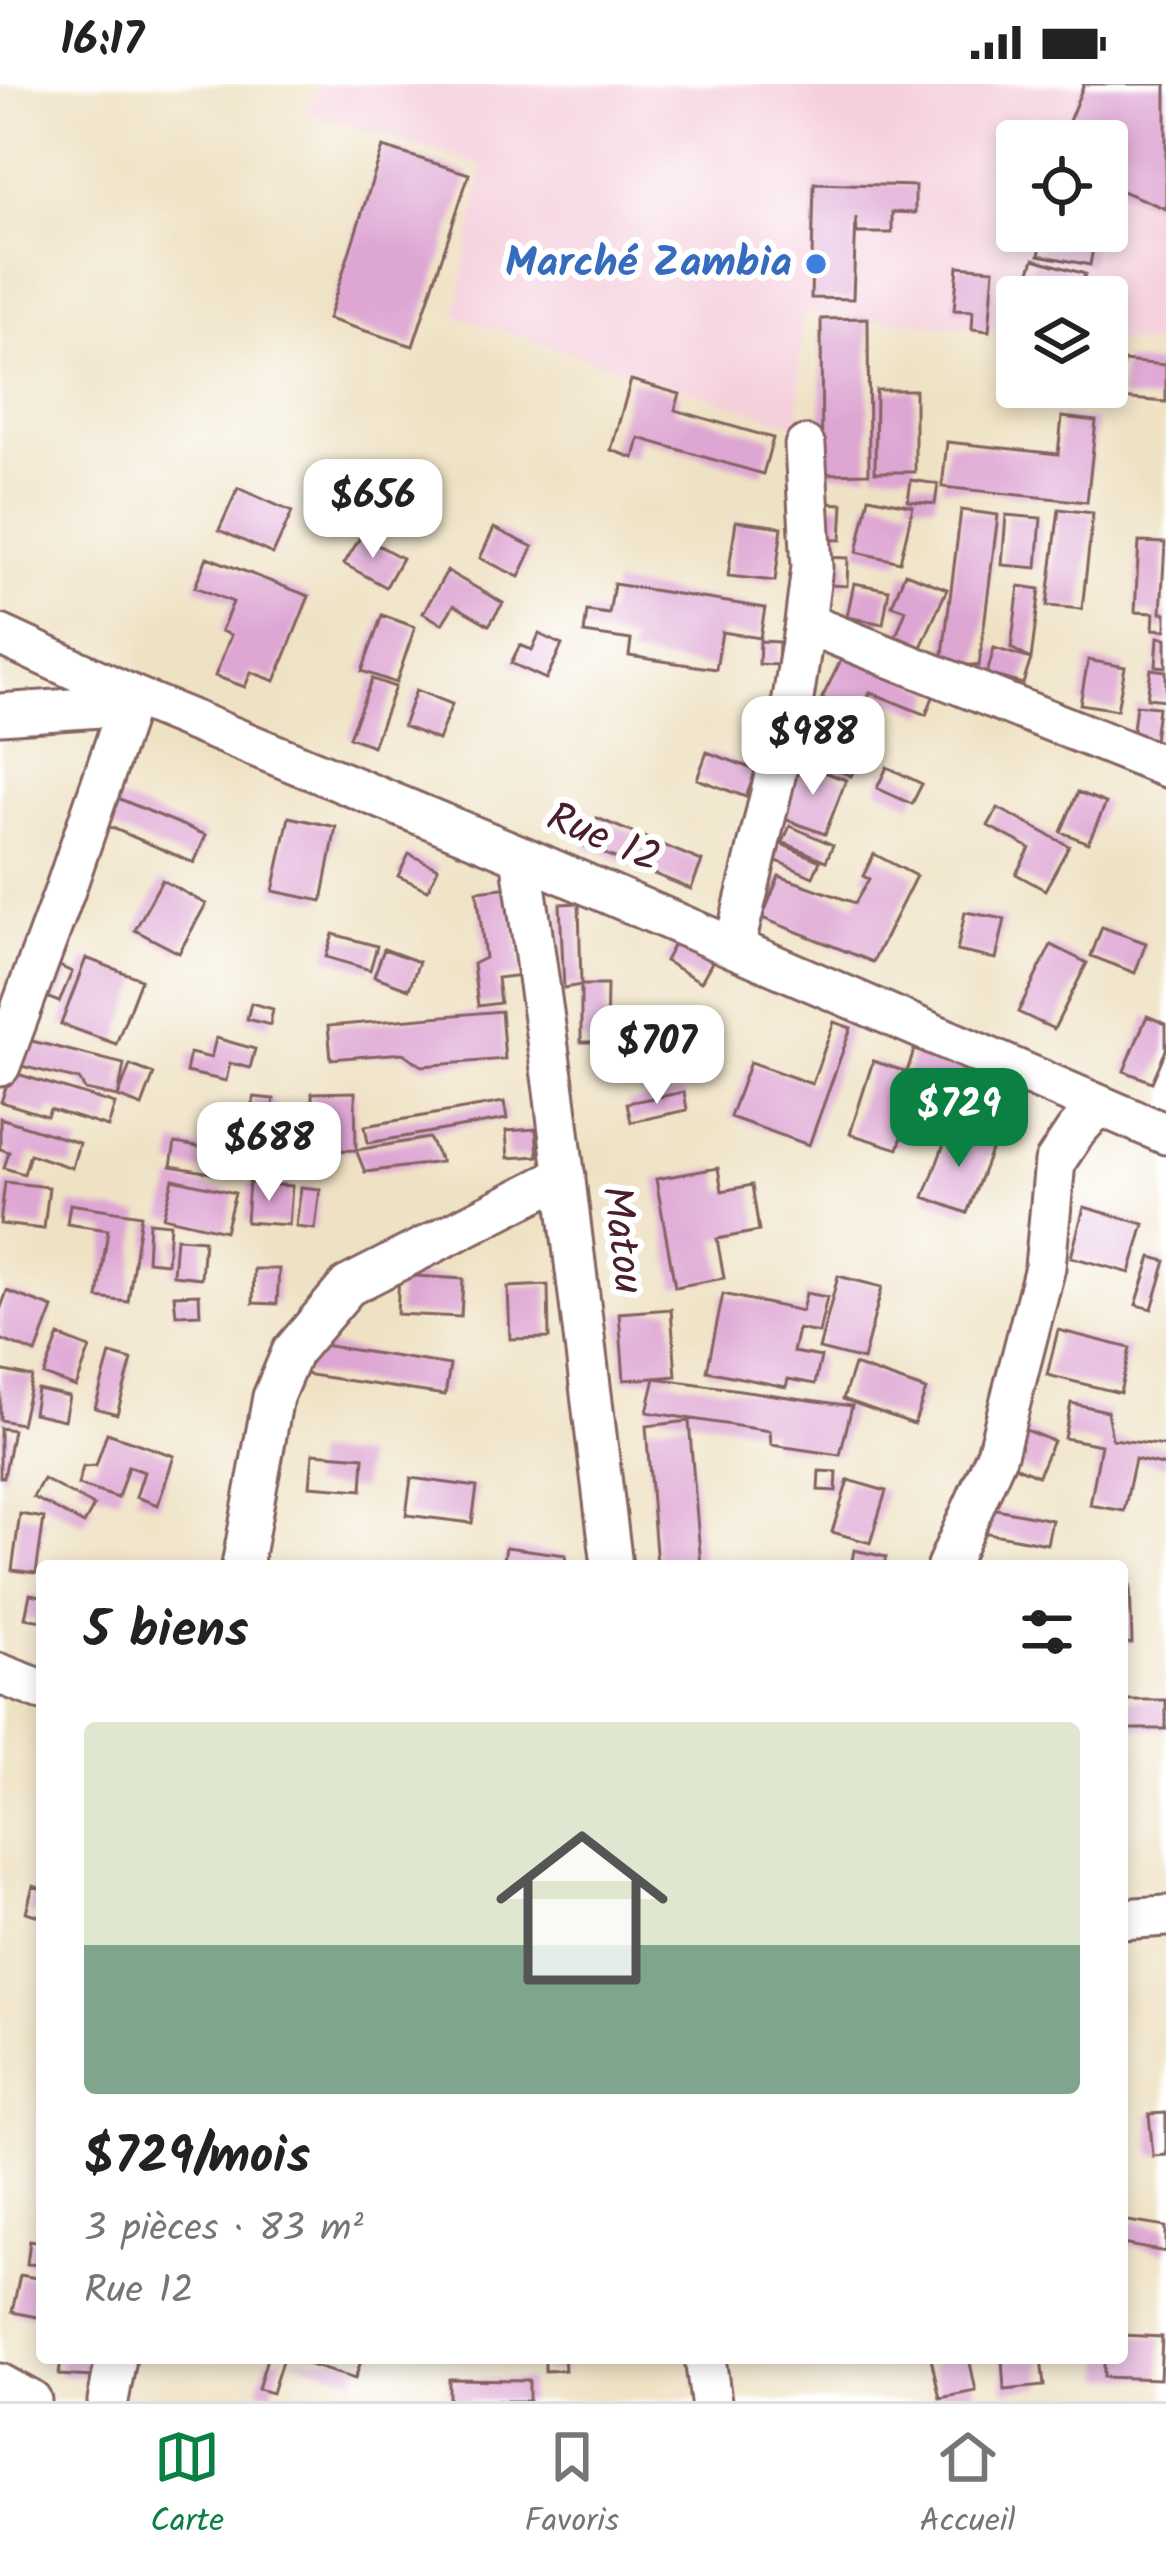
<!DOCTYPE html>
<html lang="fr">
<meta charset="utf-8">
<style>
:root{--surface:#fff;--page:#f2f2f2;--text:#222;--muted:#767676;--line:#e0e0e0;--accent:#0b8043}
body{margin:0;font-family:Kalam,sans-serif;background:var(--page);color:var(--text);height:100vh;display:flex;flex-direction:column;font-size:45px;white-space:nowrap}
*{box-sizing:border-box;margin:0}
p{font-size:39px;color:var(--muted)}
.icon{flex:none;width:66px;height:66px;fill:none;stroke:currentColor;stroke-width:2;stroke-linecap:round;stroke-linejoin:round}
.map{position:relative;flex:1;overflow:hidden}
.sheet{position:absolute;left:36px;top:1476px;width:1092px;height:804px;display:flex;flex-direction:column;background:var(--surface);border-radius:12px;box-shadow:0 6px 18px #0003}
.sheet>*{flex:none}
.buttons{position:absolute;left:996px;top:36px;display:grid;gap:24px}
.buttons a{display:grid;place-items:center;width:132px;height:132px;border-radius:12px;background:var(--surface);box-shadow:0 6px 18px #0003;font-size:60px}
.price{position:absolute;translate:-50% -102px;padding:0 27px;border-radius:24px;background:#fff;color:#222;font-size:39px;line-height:78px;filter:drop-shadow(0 3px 6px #0008)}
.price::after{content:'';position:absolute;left:50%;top:72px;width:36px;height:27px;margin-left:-18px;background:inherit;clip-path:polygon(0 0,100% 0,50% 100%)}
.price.selected{background:var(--accent);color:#fff}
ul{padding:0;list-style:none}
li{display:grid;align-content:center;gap:24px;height:636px;padding:0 48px}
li+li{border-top:3px solid var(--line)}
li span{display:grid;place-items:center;height:372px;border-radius:12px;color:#555}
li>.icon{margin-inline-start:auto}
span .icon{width:216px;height:216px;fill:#fffc;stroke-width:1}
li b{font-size:51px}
h2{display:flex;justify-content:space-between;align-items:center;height:144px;padding:0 48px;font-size:51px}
.status{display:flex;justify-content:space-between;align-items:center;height:84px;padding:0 60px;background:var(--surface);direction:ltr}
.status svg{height:33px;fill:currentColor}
.menu{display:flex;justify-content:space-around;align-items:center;height:168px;border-top:3px solid var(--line);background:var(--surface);font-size:33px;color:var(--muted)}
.menu a{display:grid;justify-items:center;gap:6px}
.menu .selected{color:var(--accent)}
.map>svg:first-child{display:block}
.built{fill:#f5cfdc;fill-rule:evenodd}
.building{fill:#dea6d3}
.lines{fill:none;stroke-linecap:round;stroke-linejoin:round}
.minor-casing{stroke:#846361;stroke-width:45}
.minor{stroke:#fff;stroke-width:39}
.shop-dot{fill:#3f7fe0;stroke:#fff;stroke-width:4.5}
.labels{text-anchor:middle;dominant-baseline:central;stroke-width:12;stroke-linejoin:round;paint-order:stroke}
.shop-label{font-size:42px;font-weight:bold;fill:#366cbe;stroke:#fff;text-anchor:end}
.street-label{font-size:42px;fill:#4a1f2b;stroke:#fff}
</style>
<div class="status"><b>16:17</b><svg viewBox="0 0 49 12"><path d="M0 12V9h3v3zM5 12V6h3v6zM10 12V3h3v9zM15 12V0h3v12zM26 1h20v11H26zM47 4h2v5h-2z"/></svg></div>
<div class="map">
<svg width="1166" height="2317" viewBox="0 0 1166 2317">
<rect width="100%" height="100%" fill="#fff"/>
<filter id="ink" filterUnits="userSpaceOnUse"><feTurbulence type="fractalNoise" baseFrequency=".00833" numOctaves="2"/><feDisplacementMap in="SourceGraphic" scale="24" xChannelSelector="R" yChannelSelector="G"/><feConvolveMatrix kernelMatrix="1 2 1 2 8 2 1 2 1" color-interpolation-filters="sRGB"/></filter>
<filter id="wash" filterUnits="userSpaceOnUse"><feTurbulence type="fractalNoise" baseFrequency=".004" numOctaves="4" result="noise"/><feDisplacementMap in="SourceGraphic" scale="48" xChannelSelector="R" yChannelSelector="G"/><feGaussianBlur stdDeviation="2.7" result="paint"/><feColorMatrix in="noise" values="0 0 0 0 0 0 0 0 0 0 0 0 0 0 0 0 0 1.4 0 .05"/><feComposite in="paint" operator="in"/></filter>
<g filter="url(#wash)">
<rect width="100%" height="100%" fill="#efe2c4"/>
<path class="built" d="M319,0H1166V262L1107,256V213H1017V248L802,229L798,341L456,232L483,81L306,29ZM1017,57H1107V147H1017Z"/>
<g id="blocks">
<path class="building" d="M1084,0H1166V125L1107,101V57H1061Z
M383,63L469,90L413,262L328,235Z
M814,99L915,102V129L892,128V149H857L856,133L853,215L811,214Z
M1044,148L1094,159L1090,181L1039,171Z
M1034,175L1085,190L1079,208L1028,193Z
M958,182L994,185L989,247L972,245L973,227L954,226Z
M1027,197L1069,212V213H1022Z
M868,234L869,389L822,390L821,235Z
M1123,277L1166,281V318L1120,314Z
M631,296L680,310L675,326L773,354L763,390L639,354L634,374L611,366Z
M876,306H915V388H875Z
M1062,333L1096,337L1087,418L942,403L947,358L1058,370Z
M911,396L938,400L935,420L908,417Z
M238,404L292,428L273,470L219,446Z
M869,413L913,422L900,478L857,468Z
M821,419L843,420L841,456L818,455Z
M1059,425L1093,429L1082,525L1047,522Z
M961,426L998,431L979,582L942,578Z
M1006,431L1041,434L1037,484L1002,481Z
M736,437L782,443L775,497L728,492Z
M494,444L533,463L519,493L480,474Z
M361,452L402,474L386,503L344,480Z
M1139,458L1165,459L1161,529H1166V546L1153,545L1154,529L1135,528Z
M207,473L309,512L275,597L251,588L245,603L215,592L231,551L221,547L233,518L195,503Z
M816,473L848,474L847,502L814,500Z
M447,487L503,519L489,541L454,521L442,540L423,529Z
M905,489L947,505L921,563L896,552L906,526L892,521Z
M854,499L889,506L883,540L847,533Z
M614,500L765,524L760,554L722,548L716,585L629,572L631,556L584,549L587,527L609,530Z
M1019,502L1040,505L1031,575L1011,564Z
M382,531L415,543L396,599L362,587Z
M539,550L562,561L546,595L511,579L520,561L532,566Z
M1158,553L1166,554V583L1156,582Z
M760,557L779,558L778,581L759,580Z
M847,564L935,608L926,631L870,608L860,632L822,614Z
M994,564L1031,575L1023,600L987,590Z
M1088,576L1125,583L1117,626L1080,620Z
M1151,585L1166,587V616L1147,614Z
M372,595L395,603L373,662L349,653Z
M416,606L452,620L438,656L403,642Z
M1136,621L1158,623L1154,657L1132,654Z
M807,644L861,669L851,692L797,666Z
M707,668L756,686L746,713L697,695Z
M800,679L846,696L825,750L779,733Z
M887,683L922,700L912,720L877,704Z
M1078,708L1106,719L1088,759L1061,748Z
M108,710L206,751L194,779L96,737Z
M998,724L1069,762L1045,806L1016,790L1030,764L988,742Z
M289,733L336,743L322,817L273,807Z
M597,734L702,777L691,805L585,762Z
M790,742L833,761L826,777L783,758Z
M765,753L820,777L813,793L757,768Z
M409,770L438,784L428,806L398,792Z
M874,770L916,792L873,878L762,834L779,792L855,819L869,795L863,792Z
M162,796L206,820L179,869L135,846Z
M511,803L522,891L497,894L500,919L478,922L473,880L485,874L477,807Z
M579,819L581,901L564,904L560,820Z
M965,828L1005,835L996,875L957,867Z
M1102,843L1146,859L1135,889L1091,872Z
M333,850L377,862L370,886L326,873Z
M676,856L713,876L701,898L665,877Z
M1051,861L1087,879L1054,945L1018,928Z
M384,865L419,878L409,905L374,892Z
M86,874L141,895L116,960L61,940Z
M49,877L72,888L59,918L36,909Z
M581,901H607L606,958H581Z
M251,919L273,925L270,941L247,935Z
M501,927L505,975L422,982L403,969L331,975L328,942Z
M1147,932L1166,940V966L1152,998L1124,987Z
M834,938L851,944L809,1061L730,1033L750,978L812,1000Z
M216,954L255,965L250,984L230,979L226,997L186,988L190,969L211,974Z
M24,955L124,980L118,1013L130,981L154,990L142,1022L118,1013L85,1006L80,996L17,981Z
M914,966L971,984L957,1029L900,1011L895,1026L909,1031L898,1065L850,1050L873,977L907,988Z
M11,988L115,1020L108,1043L50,1025L47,1032L1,1018Z
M355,1008L356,1066L313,1067L312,1009Z
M684,1008L687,1026L631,1038L627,1019Z
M254,1013L274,1015L268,1061L247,1059Z
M504,1018L507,1035L368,1059L365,1042Z
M0,1034L79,1059L72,1084L30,1070L24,1090L4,1084L9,1068L0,1065Z
M951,1042L994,1059L967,1129L924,1113Z
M536,1045L538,1072L508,1074L506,1047Z
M429,1054L441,1078L365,1088L356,1066Z
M175,1059L243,1071L239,1094L171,1082Z
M718,1084L722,1107L752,1101L759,1147L717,1155L724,1194L675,1203L656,1095Z
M173,1095L235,1109L225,1147L163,1133Z
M5,1098L49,1103L44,1145L0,1140Z
M249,1099L292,1102L289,1141L246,1138Z
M301,1103L320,1105L315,1145L296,1143Z
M70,1120L141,1131L128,1218L98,1214L108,1146L67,1140Z
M1084,1123L1144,1140L1130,1189L1071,1173Z
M149,1138L170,1140L167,1179L147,1177Z
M176,1154L204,1156L201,1194L173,1191Z
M1151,1173L1166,1177L1152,1225L1136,1221Z
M254,1185H279L277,1220L253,1219Z
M399,1191L463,1195L461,1233L397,1230Z
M838,1192L882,1203L863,1276L819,1265Z
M548,1201L549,1254L510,1255L508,1203Z
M7,1207L53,1224L36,1269L0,1255V1226Z
M806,1209L827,1213L819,1249L798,1245L793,1268L821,1273L815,1300L788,1295L786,1303L707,1287L723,1210L802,1227Z
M199,1210L200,1230L176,1231L174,1211Z
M671,1225L676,1292L655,1294L852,1322L840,1371L771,1361L770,1347L647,1328L655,1294L624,1296L619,1229Z
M1058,1246L1130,1264L1120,1309L1047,1291Z
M59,1252L90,1264L76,1303L44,1291Z
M309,1259L450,1281L445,1311L304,1290Z
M110,1270L132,1276L117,1330L95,1324Z
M854,1281L926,1306L914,1340L843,1315Z
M0,1286L32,1293L21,1340L0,1336Z
M37,1305L69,1312L64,1336L33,1329Z
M1071,1319L1107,1327L1112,1355L1166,1362V1382L1135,1375L1124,1427L1090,1421L1101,1361L1064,1354Z
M689,1337L701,1482H657L646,1342Z
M1018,1343L1053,1357L1038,1392L1003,1377Z
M0,1344L13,1346L4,1393H0Z
M107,1349L174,1372L158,1421L136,1413L144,1388L128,1382L118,1414L78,1401L83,1383L96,1382Z
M313,1369L364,1373L362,1406L310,1402Z
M819,1387L837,1388L836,1407L818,1406Z
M411,1394L477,1403L472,1439L406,1431Z
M43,1395L94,1422L84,1440L33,1413Z
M848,1396L886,1407L870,1459L832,1448Z
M976,1421L1052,1436L1047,1460L971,1446Z
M20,1430L44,1434L36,1489L12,1486Z
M506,1463L566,1471L564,1482H503Z
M854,1466L886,1473L884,1482H851Z
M1122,1501H1130L1132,1559L1122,1560Z
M30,1510L42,1512V1537L25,1534Z
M1122,1616H1166V1645H1122Z
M33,1802L42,1805V1833L26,1828Z
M1166,2029V2071L1153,2072L1149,2030Z
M1122,2136L1166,2143V2168L1122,2160Z
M30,2156L42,2158V2181L27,2180Z
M20,2191L42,2195V2234L12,2228Z
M1122,2251L1162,2253L1160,2295L1104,2293V2274H1122Z
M61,2274H95L93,2293L59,2291Z
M267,2274H283L272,2309L258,2305Z
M288,2274H349L361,2277L355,2295Z
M545,2274H564L565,2286L545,2287Z
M931,2274H969L976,2307L940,2314Z
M1041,2274L1044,2302L1004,2306L1002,2275Z
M449,2295L529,2296V2317H449Z"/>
</g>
</g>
<g filter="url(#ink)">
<use href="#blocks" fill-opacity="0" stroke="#846361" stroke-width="3"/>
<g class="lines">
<defs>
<path id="minor" d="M805,539L1166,683
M0,551L135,613L521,772L1166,1050
M0,630L100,623L127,625
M521,772L554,1006L612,1482
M734,864L792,621L805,539L812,483L805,362
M0,982L64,809L127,625L135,613
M242,1482L273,1313L292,1268L348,1202L565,1092
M947,1482L997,1370L1045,1183L1055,1078L1075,1048L1099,1021
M0,1590L42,1606
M1122,1835L1166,1832
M705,2274L711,2317
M0,2300L31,2317
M108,2317L116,2274"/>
</defs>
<use href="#minor" class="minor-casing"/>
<use href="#minor" class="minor"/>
</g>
</g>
<circle class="shop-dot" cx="816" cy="180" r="12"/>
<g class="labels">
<g class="shop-label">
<text x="792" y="180">Marché Zambia</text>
</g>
<g class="street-label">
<text transform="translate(603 755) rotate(23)">Rue 12</text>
<text transform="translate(621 1156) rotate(83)">Matou</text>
</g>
</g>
</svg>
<div class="buttons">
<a><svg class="icon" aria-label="locate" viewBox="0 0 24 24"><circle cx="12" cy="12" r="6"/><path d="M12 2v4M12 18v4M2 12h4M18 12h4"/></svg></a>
<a><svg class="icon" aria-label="layers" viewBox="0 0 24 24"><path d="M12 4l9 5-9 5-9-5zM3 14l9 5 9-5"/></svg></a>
</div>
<b class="price" style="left:373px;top:477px">$656</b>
<b class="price" style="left:813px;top:714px">$988</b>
<b class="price" style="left:657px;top:1023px">$707</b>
<b class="price selected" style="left:959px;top:1086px">$729</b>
<b class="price" style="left:269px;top:1120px">$688</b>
<section class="sheet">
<h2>5 biens<svg class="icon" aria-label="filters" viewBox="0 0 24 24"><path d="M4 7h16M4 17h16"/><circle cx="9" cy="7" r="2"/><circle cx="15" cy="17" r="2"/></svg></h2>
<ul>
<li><span style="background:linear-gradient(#dfe7d0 60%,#7fa58c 0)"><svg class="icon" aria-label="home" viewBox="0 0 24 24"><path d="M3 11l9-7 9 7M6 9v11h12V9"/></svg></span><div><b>$729/mois</b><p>3 pièces · 83 m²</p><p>Rue 12</p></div></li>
</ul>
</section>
</div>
<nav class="menu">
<a class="selected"><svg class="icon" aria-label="map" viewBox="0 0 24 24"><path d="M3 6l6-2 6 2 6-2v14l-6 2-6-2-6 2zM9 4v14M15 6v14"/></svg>Carte</a>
<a><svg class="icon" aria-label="saved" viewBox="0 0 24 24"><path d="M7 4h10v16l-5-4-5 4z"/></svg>Favoris</a>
<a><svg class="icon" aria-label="home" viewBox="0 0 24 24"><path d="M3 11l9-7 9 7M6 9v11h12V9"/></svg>Accueil</a>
</nav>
